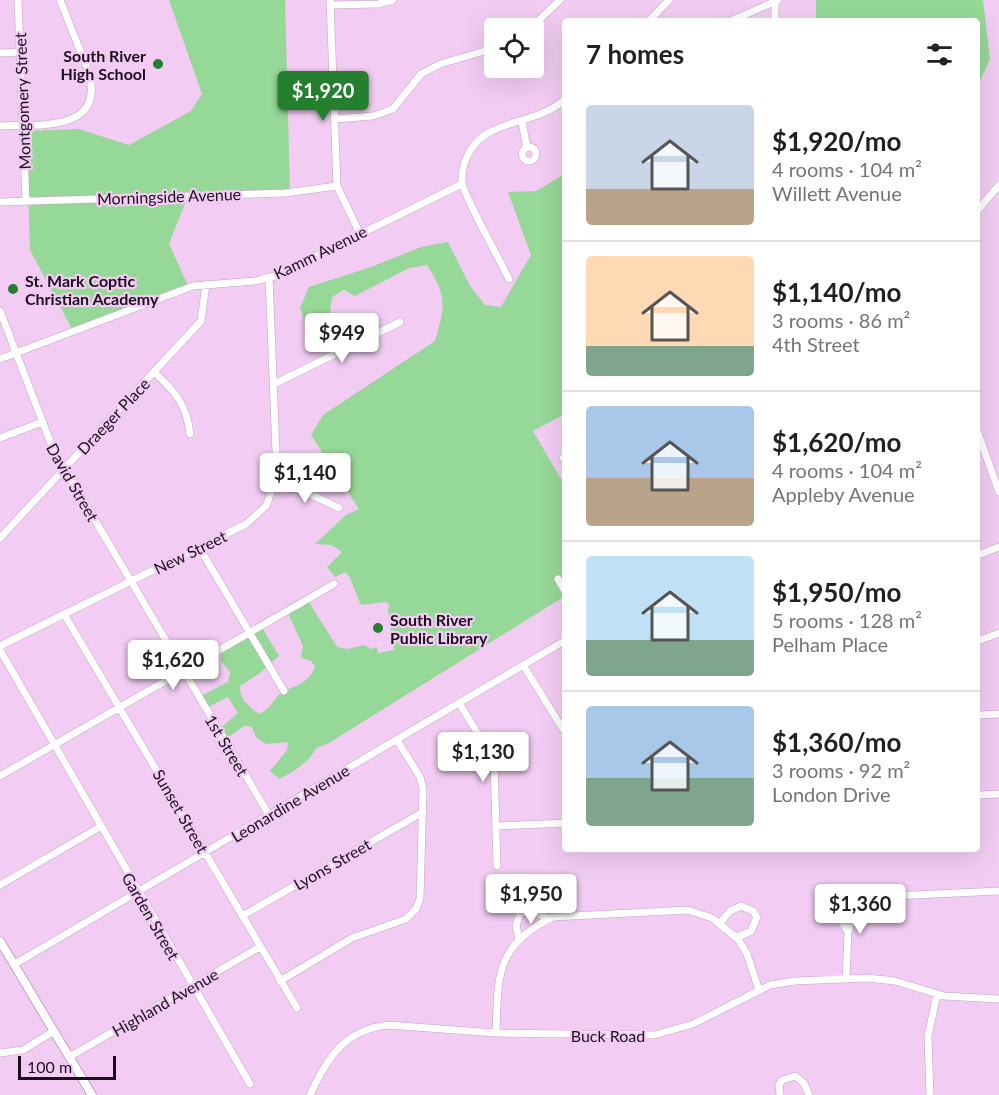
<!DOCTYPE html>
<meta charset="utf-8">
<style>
:root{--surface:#fff;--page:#f2f2f2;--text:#202124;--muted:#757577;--line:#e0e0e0;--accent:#247f2f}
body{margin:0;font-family:Lato,sans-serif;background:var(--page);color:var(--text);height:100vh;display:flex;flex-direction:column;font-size:22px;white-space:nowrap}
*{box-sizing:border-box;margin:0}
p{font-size:20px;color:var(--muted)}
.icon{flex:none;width:33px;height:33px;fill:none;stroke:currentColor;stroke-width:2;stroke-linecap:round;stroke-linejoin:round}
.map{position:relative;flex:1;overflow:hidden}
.sheet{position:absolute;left:562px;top:18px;width:418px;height:834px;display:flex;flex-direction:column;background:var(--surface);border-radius:6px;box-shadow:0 6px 24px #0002}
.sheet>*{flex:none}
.buttons{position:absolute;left:484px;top:18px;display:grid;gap:12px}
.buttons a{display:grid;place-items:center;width:60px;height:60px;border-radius:6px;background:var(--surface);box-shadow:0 6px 24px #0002;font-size:30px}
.scale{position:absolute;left:18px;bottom:15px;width:98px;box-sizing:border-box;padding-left:6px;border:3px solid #1d101e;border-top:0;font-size:16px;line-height:21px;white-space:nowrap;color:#1d101e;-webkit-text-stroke:4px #f2ccf3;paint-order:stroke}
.price{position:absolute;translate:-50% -51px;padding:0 14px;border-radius:6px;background:#fff;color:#222;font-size:20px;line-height:39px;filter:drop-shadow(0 2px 3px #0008)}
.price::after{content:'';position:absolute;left:50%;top:36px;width:18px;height:14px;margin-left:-9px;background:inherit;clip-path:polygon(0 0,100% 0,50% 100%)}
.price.selected{background:var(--accent);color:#fff}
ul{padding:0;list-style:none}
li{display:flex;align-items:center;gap:18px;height:150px;padding:0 24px}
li+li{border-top:2px solid var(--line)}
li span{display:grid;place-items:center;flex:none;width:168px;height:120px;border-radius:6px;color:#555}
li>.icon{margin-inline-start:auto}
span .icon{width:72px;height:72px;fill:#fffc;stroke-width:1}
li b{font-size:26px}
h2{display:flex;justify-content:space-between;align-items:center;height:72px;padding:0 24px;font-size:26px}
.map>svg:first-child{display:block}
.green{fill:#96d897}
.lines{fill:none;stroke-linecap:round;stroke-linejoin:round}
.minor-casing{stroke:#c5a1c6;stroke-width:8}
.tertiary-casing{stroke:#c5a1c6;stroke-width:10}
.minor{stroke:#fff;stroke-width:7}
.tertiary{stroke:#fff;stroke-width:8}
.poi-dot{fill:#247f2f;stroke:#f2ccf3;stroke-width:2}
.labels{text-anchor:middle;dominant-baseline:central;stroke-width:4.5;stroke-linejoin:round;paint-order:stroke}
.poi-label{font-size:16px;font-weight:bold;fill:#1d101e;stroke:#f2ccf3;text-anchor:start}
.street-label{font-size:16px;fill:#1d101e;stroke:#f2ccf3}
</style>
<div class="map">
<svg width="999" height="1095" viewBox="0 0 999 1095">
<rect width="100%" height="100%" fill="#f2ccf3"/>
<path class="green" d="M169,0H285L290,192L188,196L169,244L189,288L73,331L30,250L26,131L79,129L129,145L191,111L202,94Z
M816,0H983L990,59L978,85V21H816Z
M565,174V414L533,431L565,486V596L329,743L316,748C310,762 293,772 279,779L270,771L287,750L288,742L266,744L256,737L252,727L244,726L224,740L218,730L238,713L228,697L206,708L199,697L228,682L230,672L221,661L222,648L261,626L279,656L260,673L240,686C240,700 248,706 259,714C269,709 270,706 276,698C288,684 309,688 315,666L311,661L301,658L303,646L287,611L307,599L337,647L347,649L364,645L371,649L377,647L378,653L394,650L388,609L390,606L386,602L361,605L349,576L345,572L335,577L327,567L342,552L332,545L315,544L346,515L359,509L311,435L323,415L435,341C445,305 448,298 427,265L409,268L355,296L344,290L332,297L330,314L308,332L300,308L309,287L371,267L421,247L448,242L470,286L485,305L501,307L531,255L508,192L536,191Z"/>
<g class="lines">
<defs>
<path id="minor" d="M18,0L26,201
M330,0L337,186L360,234
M775,2V21
M330,5L378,4L393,0
M649,21L669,0
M731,21L778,0
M531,28L560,0
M0,53L21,52
M335,119L373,116L393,109L421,74L440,64L495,48
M522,122L527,148
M0,126C37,124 105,133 89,73L60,0
M522 154a7 7 0 1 1 14 0a7 7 0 1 1-14 0Z
M0,202L285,193L337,186
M978,210L999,185
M509,279C500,260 464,197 462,182C461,162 472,141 490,132C517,118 540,120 566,99
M0,311L53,449L269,815
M0,359L193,286L255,281L275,276L462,184
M154,372C175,391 187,405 190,434
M274,384L400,322
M978,433L999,492
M0,438L42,422
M563,458L566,457
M275,486L301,490L339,508
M0,538L201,321L206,284
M199,547L284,691
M978,555L999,547
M558,579L566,593
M64,614L297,1008
M978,641L999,633
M0,646L246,524L266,506L277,477L269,277
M0,650L250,1084
M523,665L566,734
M459,703L494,760L497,866
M978,715L999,714
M0,776L334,584
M978,795L999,794
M496,826L566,823
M0,885L100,827
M242,916L423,812
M719,924L730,911L741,906L753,911L757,917L751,931L736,938
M848,932C854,909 869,901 892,896L999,891
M519,939L516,925L520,914L530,911L549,918
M15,964L566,640
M846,979L848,932L837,915L836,908L841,901L856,896L870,902
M280,981L352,938L406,919L416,909L420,899L423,789L420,777L397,740
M496,1033C498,976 495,945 553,917L688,910L712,918L738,939L747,954L759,990
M0,1053L23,1050L54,1031
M69,1057L260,947
M310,1095C327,1058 344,1030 388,1025L496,1033L654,1035L693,1024L770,985L795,981L867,978L895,981L944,996L999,999
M780,1095L779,1085L782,1080L795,1076L804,1083L809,1095
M930,1095L928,1036L937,994"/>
<path id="tertiary" d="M0,941L92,1095"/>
</defs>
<use href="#minor" class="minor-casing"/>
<use href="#tertiary" class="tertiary-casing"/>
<use href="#minor" class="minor"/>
<use href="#tertiary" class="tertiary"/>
</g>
<g class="poi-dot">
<circle cx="158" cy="64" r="6"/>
<circle cx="13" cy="289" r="6"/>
<circle cx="378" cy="628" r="6"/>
</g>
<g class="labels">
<g class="poi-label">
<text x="146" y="55" text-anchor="end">South River<tspan x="146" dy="18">High School</tspan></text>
<text x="25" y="280">St. Mark Coptic<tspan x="25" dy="18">Christian Academy</tspan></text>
<text x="390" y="619">South River<tspan x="390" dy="18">Public Library</tspan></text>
</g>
<g class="street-label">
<text transform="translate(22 101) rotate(-92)">Montgomery Street</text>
<text transform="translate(169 196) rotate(-2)">Morningside Avenue</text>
<text transform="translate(320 252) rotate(-26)">Kamm Avenue</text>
<text transform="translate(113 416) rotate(-47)">Draeger Place</text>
<text transform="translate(73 482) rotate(60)">David Street</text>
<text transform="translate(190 552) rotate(-26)">New Street</text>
<text transform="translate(227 745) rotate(59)">1st Street</text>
<text transform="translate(290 803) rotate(-31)">Leonardine Avenue</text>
<text transform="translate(181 811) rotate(60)">Sunset Street</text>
<text transform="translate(332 864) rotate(-30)">Lyons Street</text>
<text transform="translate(151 916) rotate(60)">Garden Street</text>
<text transform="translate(165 1002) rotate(-30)">Highland Avenue</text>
<text x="608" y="1035">Buck Road</text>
</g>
</g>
</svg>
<div class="buttons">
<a><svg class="icon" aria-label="locate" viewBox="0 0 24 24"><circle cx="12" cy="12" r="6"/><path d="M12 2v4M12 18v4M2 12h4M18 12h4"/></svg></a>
</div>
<div class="scale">100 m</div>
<b class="price selected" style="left:323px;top:122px">$1,920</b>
<b class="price" style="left:342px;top:364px">$949</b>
<b class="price" style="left:305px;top:504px">$1,140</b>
<b class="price" style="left:173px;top:691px">$1,620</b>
<b class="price" style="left:483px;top:783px">$1,130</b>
<b class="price" style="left:531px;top:925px">$1,950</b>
<b class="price" style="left:860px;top:935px">$1,360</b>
<section class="sheet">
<h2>7 homes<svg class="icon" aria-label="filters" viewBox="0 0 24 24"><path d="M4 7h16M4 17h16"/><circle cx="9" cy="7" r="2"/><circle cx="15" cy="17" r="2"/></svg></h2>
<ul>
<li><span style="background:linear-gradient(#c9d6e8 70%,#b9a48a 0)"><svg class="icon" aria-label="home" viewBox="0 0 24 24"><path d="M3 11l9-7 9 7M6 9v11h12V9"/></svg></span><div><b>$1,920/mo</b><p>4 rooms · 104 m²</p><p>Willett Avenue</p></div></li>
<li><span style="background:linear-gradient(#ffd9b3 75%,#7fa58c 0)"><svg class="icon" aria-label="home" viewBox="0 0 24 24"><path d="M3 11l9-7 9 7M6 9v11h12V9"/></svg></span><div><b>$1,140/mo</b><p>3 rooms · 86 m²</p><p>4th Street</p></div></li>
<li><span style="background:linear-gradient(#a9c7e8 60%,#b9a48a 0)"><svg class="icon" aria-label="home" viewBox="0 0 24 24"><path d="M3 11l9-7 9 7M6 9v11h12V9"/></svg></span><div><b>$1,620/mo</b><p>4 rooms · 104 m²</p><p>Appleby Avenue</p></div></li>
<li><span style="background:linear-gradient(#bfe0f5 70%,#7fa58c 0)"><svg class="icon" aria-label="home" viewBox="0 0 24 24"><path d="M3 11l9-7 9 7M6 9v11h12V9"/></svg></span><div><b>$1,950/mo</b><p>5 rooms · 128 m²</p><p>Pelham Place</p></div></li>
<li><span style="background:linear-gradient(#a9c7e8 60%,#7fa58c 0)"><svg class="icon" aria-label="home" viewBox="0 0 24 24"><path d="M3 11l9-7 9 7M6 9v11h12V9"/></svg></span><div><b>$1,360/mo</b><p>3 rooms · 92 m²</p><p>London Drive</p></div></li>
</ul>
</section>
</div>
